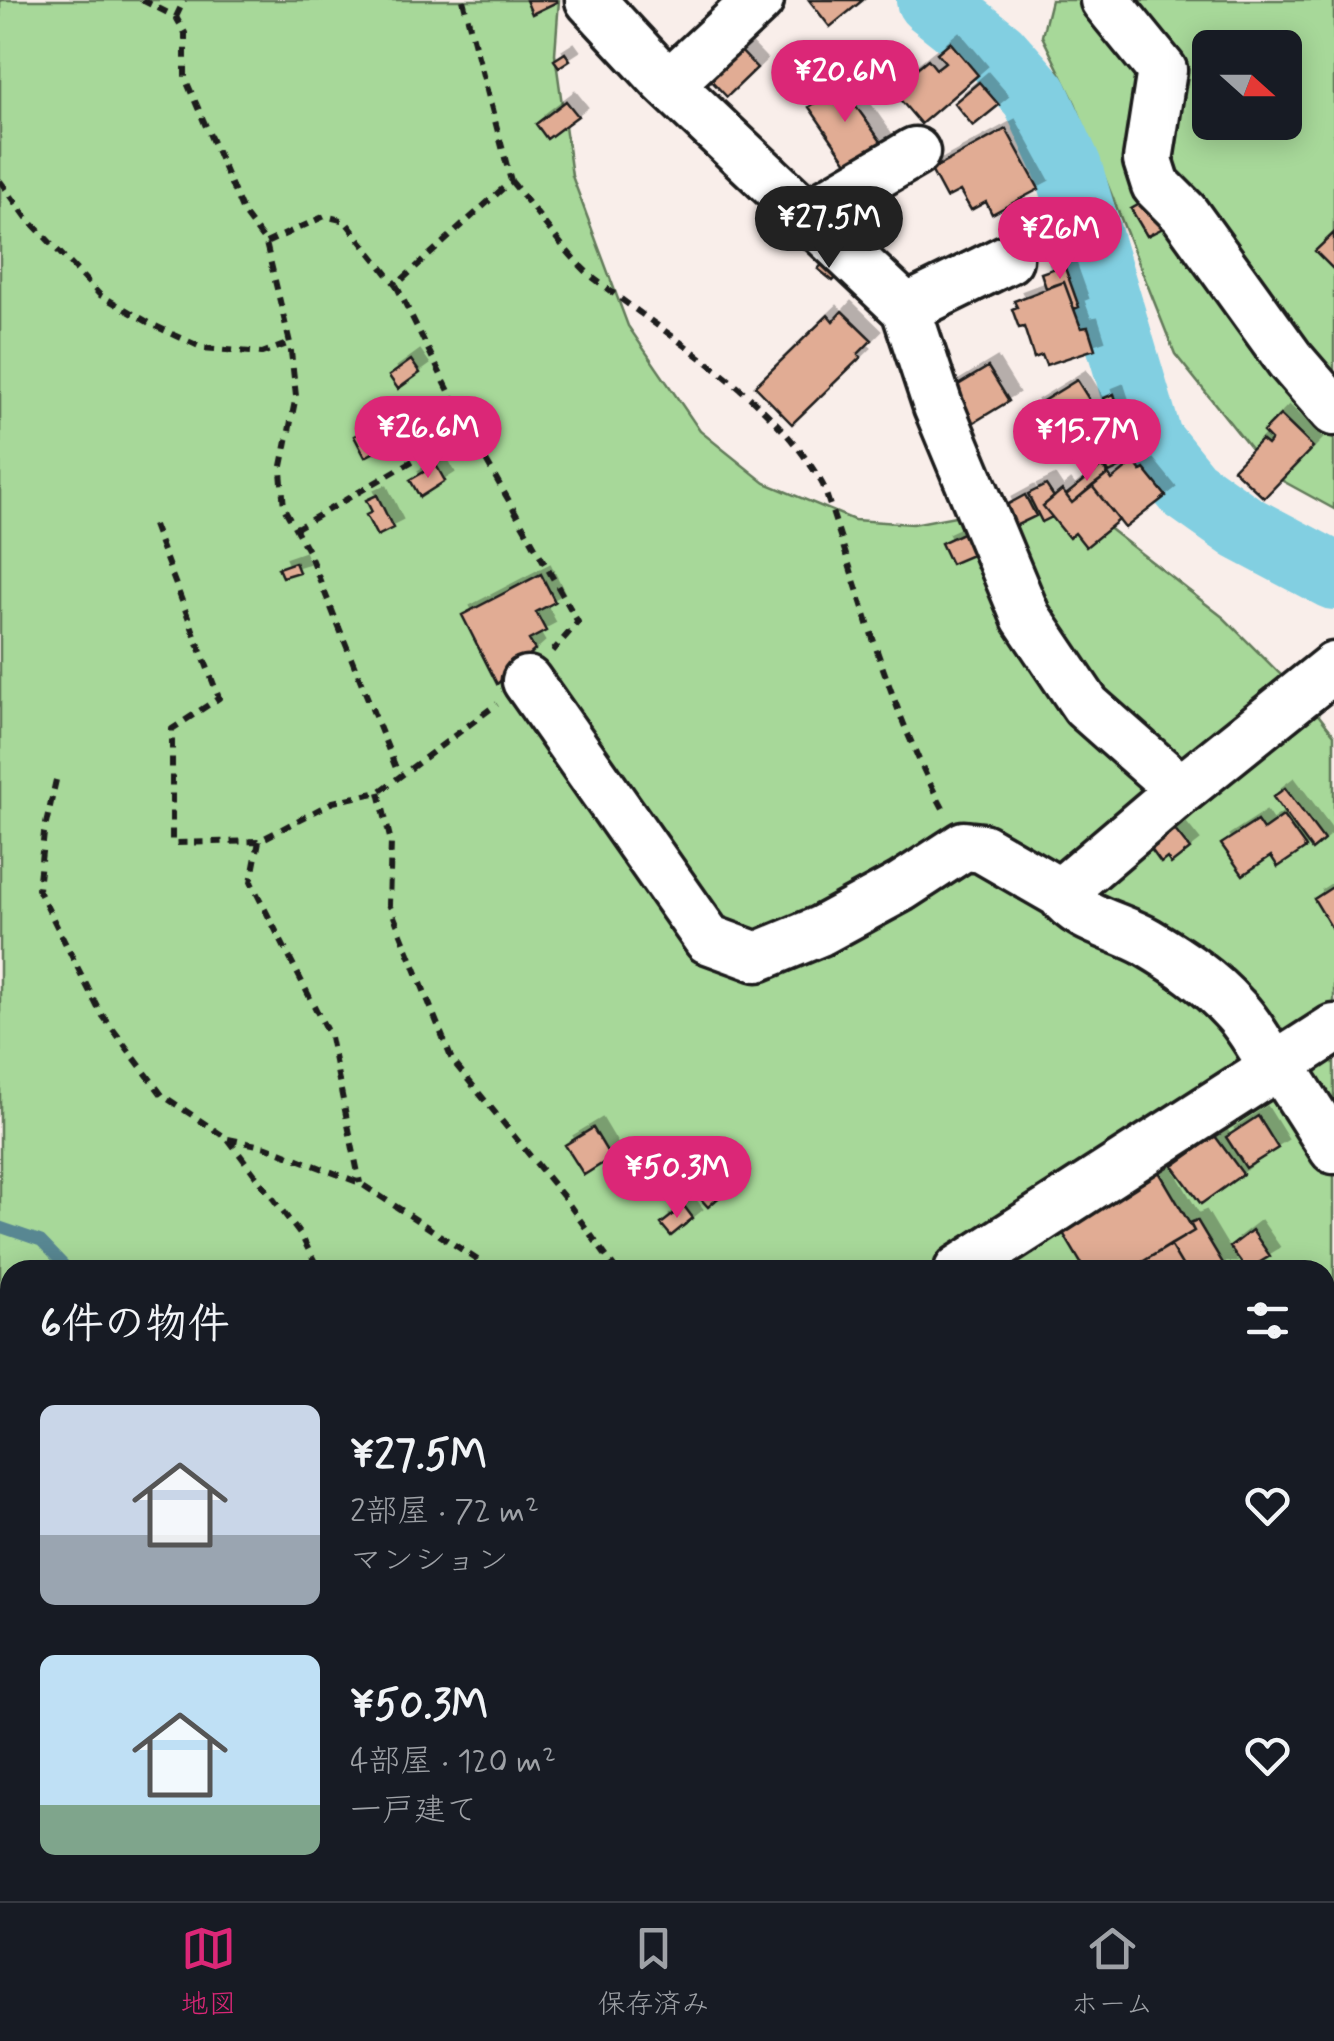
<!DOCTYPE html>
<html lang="ja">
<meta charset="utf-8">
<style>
:root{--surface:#171b24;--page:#20242c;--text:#f1f3f6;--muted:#9ea1a6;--line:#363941;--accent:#db2777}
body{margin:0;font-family:Mynerve,"Klee One",sans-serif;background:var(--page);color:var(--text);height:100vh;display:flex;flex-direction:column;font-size:38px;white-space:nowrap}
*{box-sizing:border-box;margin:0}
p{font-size:32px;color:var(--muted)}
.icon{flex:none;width:55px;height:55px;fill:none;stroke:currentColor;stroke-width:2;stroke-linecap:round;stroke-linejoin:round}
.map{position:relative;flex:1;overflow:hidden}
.drawer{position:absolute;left:0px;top:1260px;width:1335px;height:642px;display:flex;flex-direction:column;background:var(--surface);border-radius:30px 30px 0 0;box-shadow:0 5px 25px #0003}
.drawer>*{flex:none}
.needle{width:65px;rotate:111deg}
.tools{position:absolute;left:1192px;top:30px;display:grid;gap:20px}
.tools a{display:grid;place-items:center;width:110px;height:110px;border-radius:15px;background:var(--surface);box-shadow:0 5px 25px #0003;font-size:50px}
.price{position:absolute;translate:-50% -85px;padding:0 22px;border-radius:35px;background:var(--accent);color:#fff;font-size:32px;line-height:65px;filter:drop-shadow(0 2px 5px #0008)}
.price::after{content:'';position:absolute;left:50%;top:60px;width:30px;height:22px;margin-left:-15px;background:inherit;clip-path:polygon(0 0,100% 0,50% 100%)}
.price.on{background:#222;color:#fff}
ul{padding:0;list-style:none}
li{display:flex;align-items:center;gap:30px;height:250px;padding:0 40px}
li span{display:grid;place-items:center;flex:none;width:280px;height:200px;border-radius:15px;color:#555}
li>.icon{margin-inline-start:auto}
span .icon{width:120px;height:120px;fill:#fffc;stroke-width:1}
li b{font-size:42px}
h2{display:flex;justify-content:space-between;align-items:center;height:120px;padding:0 40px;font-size:42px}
.tabs{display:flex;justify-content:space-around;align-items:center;height:140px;border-top:2px solid var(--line);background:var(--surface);font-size:28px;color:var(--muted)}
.tabs a{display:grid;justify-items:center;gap:5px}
.tabs .on{color:var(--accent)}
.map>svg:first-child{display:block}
.green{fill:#a7d899;stroke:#627a5a;stroke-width:2.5;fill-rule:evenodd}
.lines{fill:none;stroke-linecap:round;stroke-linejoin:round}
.stream{stroke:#598792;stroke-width:11}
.river{stroke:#82cfe1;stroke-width:68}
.building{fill:#e1ac94;stroke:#1c1c1c;stroke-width:2.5;filter:url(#shadow)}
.minor-casing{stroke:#1c1c1c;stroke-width:55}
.path{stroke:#1c1c1c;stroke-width:6;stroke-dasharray:10 8;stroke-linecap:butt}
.minor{stroke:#fff;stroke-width:48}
</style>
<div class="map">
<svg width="1334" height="1901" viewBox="0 0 1334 1901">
<defs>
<filter id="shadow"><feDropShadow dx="9" dy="-9" stdDeviation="0" flood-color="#0004"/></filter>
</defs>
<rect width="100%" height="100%" fill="#f9eeea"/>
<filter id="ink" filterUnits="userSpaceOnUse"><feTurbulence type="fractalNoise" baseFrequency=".01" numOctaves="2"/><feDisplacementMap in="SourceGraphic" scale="20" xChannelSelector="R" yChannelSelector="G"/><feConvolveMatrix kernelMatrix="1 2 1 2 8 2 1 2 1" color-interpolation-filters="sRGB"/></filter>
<g filter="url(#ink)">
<path class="green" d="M0,0H559L555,54L572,176L628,326L700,431L765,483L854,520L913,524L1045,499L1084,509L1224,618L1309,703L1334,735V1901H0ZM10,1270H1325V1892H10Z
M1051,0H1334V509L1272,475L1175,354L1075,103L1042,36ZM1210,48H1285V122H1210Z"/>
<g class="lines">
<path class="stream" d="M0,1227L41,1241L69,1270
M558,1892L564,1901"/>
<path class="river" d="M930,0L997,53L1035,96L1068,168L1149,441L1188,489L1243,528L1334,576"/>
</g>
<path class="building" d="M526,0H556L557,2L532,14Z
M809,0H863L830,27Z
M950,42L978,75L921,124L891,89L928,59L936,69L945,62L937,53Z
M738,48L757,68L727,97L708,77Z
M565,53L570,60L559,67L554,60Z
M979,82L999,105L973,126L954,103Z
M841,85L882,143L849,165L809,107Z
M566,101L578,116L547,139L536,124Z
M1006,129L1039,189L992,214L986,202L971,210L960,191L946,198L931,170Z
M1149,199L1165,227L1147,236L1131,209Z
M1334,233V270L1315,251Z
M826,260L841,273L833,281L818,269Z
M1064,265L1079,307L1074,309L1064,282L1046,288L1041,273Z
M1064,282L1081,328L1088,327L1095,349L1046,365L1042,355L1034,358L1024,327L1019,328L1012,309L1017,307L1014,301Z
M842,311L872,340L858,354L861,357L792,424L755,386L828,315L833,321Z
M411,360L420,373L398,389L389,376Z
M988,367L1009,401L971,424L950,390Z
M1077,380L1115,441L1075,465L1060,439L1052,444L1030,409Z
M1114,394L1128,438L1118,441L1104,398Z
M385,409L401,438L365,457L354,436L369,428L365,420Z
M1280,415L1313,447L1264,498L1233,469L1261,440L1267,445L1271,440L1263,432Z
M1131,445L1135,460L1109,473L1102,459Z
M1134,462L1141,471L1144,469L1166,496L1125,528L1092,486L1108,474L1112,480Z
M436,465L445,481L420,497L410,480Z
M1102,466L1108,474L1072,503L1066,495Z
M1046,485L1054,497L1043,506L1052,517L1042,522L1028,494Z
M1092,486L1119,520L1086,547L1075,533L1069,538L1043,506L1062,490L1072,503Z
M377,495L393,528L377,536L366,515L372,512L366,500Z
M1025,495L1036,516L1013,527L1003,507Z
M969,530L979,552L951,564L941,543Z
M295,562L299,572L282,577L278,568Z
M541,574L555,602L536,612L546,631L529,640L535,650L497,684L462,615Z
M1285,788L1324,840L1312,850L1273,797Z
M1283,816L1306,848L1278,867L1271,856L1243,875L1221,844L1257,821L1263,830Z
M1170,824L1190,849L1171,864L1167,858L1161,863L1151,849L1157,845L1152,838Z
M1334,886V932L1314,899Z
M1258,1116L1278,1148L1246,1168L1226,1137Z
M593,1128L611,1158L584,1175L565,1145Z
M1215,1136L1243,1174L1201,1204L1173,1166Z
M664,1149L674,1164L648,1181L638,1166Z
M711,1152L721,1163L725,1160L740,1179L708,1207L691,1188L699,1182L689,1171Z
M1158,1170L1194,1231L1129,1270H1085L1060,1228Z
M684,1206L693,1218L671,1236L661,1224Z
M1197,1220L1227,1270H1185L1170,1245L1194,1231L1190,1223Z
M1252,1230L1270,1256L1247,1270L1230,1247Z
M1170,1245L1185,1270H1129Z
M1334,1371V1400H1333L1327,1372Z"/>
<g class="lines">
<defs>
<path id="minor" d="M590,0L664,80L906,309L938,406L1026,617L1086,706L1181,790
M1105,0L1162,70L1148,160L1156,185L1184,213L1290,360L1334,411
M669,84L759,0
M807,215L915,152
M906,309L1008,259
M527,681L708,939L757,957L820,931L901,887L964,846L982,848L1060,893L1181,790L1334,667
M1060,893C1079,920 1119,926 1147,942C1179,961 1209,981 1234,1009C1250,1025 1261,1048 1274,1066
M1279,1063L1334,1149
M959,1270L1334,1029
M1325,1555L1334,1546
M1325,1721L1334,1732
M1325,1822L1334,1809
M1268,1901L1274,1892"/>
</defs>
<use href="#minor" class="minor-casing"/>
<path class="path" d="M142,0L176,17L185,33V78L244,214L266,243L290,343L296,396L281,471L284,508L308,551L400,778
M463,0L511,181L396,285L468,429L578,622L553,651
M176,17L184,0
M0,181L27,218L100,295L153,325L203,348L262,353L290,343
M511,181C534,208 569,259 596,280C674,341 773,397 823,485C861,595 889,710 945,812
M266,243L325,216L345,221L396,285
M153,525L219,698L172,729V843L259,841L333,802L379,792L497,704
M295,529L468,429
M56,780L44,833L38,889L100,1012L162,1095L228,1139L302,1237L319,1270
M379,792L391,842L389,904L452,1060L563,1196L616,1270
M259,841L251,882L330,1037L360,1183
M228,1139L267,1147L360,1183L493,1270
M705,1892L710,1901"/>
<use href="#minor" class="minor"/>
</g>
</g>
</svg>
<div class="tools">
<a><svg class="needle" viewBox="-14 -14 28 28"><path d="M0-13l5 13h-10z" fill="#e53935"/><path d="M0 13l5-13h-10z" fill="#9ea1a6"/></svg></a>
</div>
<b class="price" style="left:845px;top:125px">¥20.6M</b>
<b class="price on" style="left:829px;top:271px">¥27.5M</b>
<b class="price" style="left:1060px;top:282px">¥26M</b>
<b class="price" style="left:428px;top:481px">¥26.6M</b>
<b class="price" style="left:1087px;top:484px">¥15.7M</b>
<b class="price" style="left:677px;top:1221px">¥50.3M</b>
<section class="drawer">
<h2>6件の物件<svg class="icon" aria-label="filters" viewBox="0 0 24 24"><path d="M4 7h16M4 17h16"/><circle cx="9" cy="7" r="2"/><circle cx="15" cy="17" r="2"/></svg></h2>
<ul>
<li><span style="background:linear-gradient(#c9d6e8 65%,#9aa5b1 0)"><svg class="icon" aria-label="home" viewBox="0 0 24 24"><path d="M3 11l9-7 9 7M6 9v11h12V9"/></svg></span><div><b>¥27.5M</b><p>2部屋 · 72 m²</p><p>マンション</p></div><svg class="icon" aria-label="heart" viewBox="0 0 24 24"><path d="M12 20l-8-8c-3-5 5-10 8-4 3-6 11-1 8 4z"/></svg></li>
<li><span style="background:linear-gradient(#bfe0f5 75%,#7fa58c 0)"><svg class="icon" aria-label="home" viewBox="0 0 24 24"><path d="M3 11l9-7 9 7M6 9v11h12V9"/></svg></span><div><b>¥50.3M</b><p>4部屋 · 120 m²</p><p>一戸建て</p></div><svg class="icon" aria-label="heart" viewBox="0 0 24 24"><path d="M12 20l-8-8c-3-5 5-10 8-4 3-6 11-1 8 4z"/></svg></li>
</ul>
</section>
</div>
<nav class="tabs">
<a class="on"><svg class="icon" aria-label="map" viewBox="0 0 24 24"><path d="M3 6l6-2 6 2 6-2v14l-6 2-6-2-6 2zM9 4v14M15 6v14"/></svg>地図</a>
<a><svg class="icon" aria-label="saved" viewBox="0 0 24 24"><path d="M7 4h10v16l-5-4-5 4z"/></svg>保存済み</a>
<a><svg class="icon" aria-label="home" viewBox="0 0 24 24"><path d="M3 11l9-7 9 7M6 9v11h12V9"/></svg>ホーム</a>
</nav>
